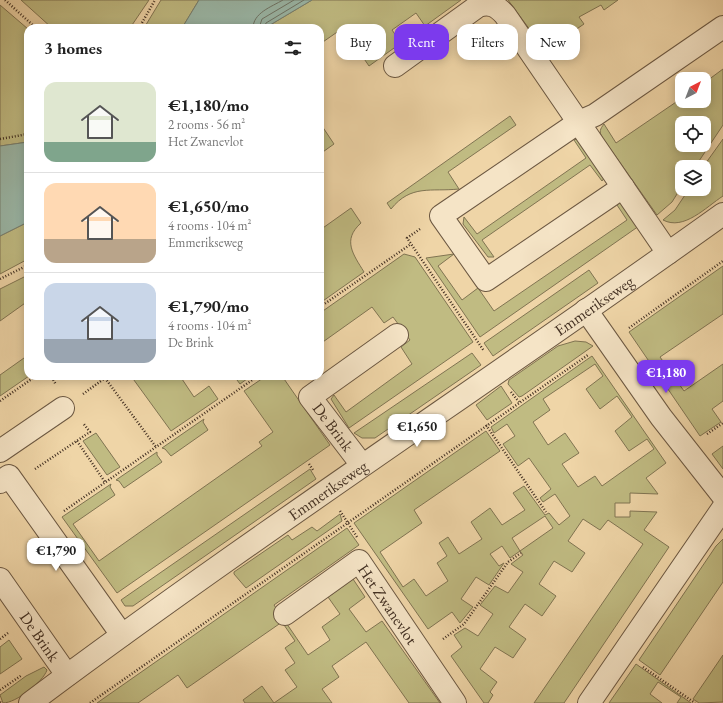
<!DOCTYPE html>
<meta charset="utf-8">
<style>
:root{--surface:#fff;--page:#f6f6f6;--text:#222;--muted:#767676;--line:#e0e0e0;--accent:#7c3aed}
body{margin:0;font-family:"EB Garamond",serif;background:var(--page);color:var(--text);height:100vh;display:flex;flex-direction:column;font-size:15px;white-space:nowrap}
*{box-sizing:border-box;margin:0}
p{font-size:13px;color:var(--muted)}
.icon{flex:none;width:22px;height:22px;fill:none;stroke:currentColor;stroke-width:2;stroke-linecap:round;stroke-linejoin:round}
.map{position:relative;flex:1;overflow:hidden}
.drawer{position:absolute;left:24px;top:24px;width:300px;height:356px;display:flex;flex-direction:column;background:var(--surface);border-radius:12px;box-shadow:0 2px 10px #0003}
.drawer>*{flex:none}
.top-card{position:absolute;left:336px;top:24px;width:327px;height:36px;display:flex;gap:8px}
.needle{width:26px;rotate:42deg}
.tools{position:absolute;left:675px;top:72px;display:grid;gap:8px}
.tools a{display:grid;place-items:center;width:36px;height:36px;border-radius:8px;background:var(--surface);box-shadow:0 2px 10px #0003;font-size:20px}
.price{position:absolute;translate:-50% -34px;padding:0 9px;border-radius:8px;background:#fff;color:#222;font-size:13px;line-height:26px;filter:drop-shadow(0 1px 2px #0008)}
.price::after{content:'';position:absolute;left:50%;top:24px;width:12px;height:9px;margin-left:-6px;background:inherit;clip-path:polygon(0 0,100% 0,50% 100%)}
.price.current{background:var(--accent);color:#fff}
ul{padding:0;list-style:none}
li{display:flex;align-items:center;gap:12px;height:100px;padding:0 20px}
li+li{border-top:1px solid var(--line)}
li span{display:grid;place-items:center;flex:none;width:112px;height:80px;border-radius:12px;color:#555}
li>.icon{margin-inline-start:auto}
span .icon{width:48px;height:48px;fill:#fffc;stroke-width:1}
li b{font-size:17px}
h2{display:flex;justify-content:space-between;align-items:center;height:48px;padding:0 20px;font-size:17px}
.pill{padding:0 14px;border-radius:12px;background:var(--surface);box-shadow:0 2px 10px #0003;font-size:14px;line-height:36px}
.pill.current{background:var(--accent);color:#fff}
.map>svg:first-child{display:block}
.green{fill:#c0bb82;stroke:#807452;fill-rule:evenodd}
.water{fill:#9ab8a9;stroke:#768173}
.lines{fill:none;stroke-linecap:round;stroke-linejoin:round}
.shore{stroke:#6d7365;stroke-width:1}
.minor-casing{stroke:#6c5842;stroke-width:24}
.path{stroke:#402e21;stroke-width:2.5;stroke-dasharray:1 2;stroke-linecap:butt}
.minor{stroke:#f5e4c6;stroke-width:22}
.labels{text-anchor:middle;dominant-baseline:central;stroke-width:4;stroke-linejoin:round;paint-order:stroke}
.street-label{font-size:16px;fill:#402e21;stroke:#f5e4c6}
</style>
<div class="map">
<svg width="723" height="703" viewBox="0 0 723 703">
<rect width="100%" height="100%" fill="#efd5a7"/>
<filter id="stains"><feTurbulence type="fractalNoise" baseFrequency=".005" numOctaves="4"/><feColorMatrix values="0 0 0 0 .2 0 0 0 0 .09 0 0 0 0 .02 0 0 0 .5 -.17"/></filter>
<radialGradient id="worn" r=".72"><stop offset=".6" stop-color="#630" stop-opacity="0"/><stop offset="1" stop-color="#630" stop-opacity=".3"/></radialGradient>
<path class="green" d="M21,0H149L130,28H52Z
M161,0H199L182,28H144Z
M312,0H461L425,26L416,13L392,30L401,43L369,66L343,28L320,44V28H265Z
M508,0H618L604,10L601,5L579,17L584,24L565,37L567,39L547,53Z
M0,5L28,29V142L0,146Z
M723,69V125L695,167H682V186L672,202L657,215L602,137C599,132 600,129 604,124L616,143L682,98V101H704V83ZM682,123H704V145H682Z
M510,116L516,125L448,172L459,189C431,192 411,184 391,209L387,203Z
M320,123L334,144L320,154Z
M577,139L605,177L602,181L590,165L482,240L494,257H488L463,224L464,217L477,234L586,158L574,140Z
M723,139V196C706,207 684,231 663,220L675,210L689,189H704L703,167Z
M615,202H621L639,226L480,337L426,258L454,254L438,266L462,300L478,288L494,311L627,220Z
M351,208L361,223C342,240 353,254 364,272L320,303V230Z
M28,222V259L0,274V236Z
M404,254L415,257L473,342L349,428L331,399L334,395L346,412L412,364L401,347L410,340L393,317L384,323L372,307L320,344V313Z
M723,266V314L660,357L684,391L723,364V401L712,409L721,422L700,436L629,332Z
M589,270L598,283L493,356L484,343Z
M28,275V301L0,321V289Z
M575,341L586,342L593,346L522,396L519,397L508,384L509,380L558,346Z
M472,353L481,365L375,438H362L354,433Z
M592,356L666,463L646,478L658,494L630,493V503H615V517H630V511L657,512L644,530L669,547L564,703H534L643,544L608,520L600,530L583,519L568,541L585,553L572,572L554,561L539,584L556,596L542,616L525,604L509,627L526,639L513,658L495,647L480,669L497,682L490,692L493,695L488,703H484L451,656L462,647L454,635L465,628L478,636L493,614L480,605L495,586L508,593L523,572L511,564L523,555L520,551L510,558L502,546L490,554L499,566L504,563L489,585L476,577L461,599L473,607L460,623L452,612L428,629L354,523L486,431L500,451L414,510L422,523L380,552L403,587L414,579L426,596L448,581L437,563L447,556L439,543L448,537L459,554L482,539L471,522L490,508L502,525L525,510L513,493L524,486L545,515L549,513L559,525L570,516L555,494L543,502L540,498L551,489L529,458L518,466L503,444L515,436L507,424L494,433L491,427ZM595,364L603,376L586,389L600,409L617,396L632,417L615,431L629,451L647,439L654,449L602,486L595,476L578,487L562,464L579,453L565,433L548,445L533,422L550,410L543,399ZM545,516L553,528L520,551L512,538Z
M24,358L28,363L29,376L0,396V375Z
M131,376H180L194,397L209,386L218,399L171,431Z
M234,376H251L240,384Z
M266,376H282L330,445L117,593L62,517L111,484L110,487L115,495L73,524L99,561L262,446L259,442L273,432L244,391Z
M501,386L512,403L487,420L476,405Z
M204,419L203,422L208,430L171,456L165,449L162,448Z
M96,433L120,467L107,475L83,441Z
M723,446V469L712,454Z
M157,452V455L162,462L124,488L119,481L116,480Z
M310,469L316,479L133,606H125L121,600Z
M340,514L342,521L246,588L234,574V572L288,535L292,540L312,527L317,531Z
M347,528L359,545L274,605L308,655L330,640L322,627L340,614L328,597L353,579L365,597L349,609L366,632L382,621L440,703H409L366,642L332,666L339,677L322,689L332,703H245L243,700L262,686L274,703L297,687L285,670L295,663L285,648L295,641L282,622L187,688L178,675L138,703H97Z
M723,539V582L660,675L639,660L716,546Z
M9,640L22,659L0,674V647Z
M723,655V702L699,703L693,699Z
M636,664L691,703H677L681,697L658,682L650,694L662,703H609Z
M44,667L47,670C43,682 16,703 3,703L0,695L26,676Z"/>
<path class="water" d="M199,0H312L265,28H182Z
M28,142V222L0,236V146Z"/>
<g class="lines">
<path class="shore" d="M253,28C253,13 271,7 283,0
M259,28L262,19L294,0
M264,28L266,23L304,0"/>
<defs>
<g id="minor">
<path d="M395,66L478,6C490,2 497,6 505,15L668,253"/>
<path d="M623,187L486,280L441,216L579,122L595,115L723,27"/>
<path d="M586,310L661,417L723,496"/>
<path d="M0,451L63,408"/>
<path d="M362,465L310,397L397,335"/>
<path d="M0,482L9,476L122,635"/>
<path id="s1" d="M0,579L67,675"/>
<path id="s2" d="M285,614L359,561L455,703"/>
<path id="s3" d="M30,703C256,534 493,379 723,214"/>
<path d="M589,703L723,508"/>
</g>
</defs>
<use href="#minor" class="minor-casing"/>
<path class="path" d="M5,0L36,28
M139,28L155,0
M0,139L28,134
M420,229L407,238L484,351
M0,279L28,265
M320,307L411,244
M629,328L723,261
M52,377L56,385
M105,378L156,447
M511,392L519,402
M83,394L105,378L104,376
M0,401L36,376
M486,425L546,512
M707,434L723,423
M77,441L105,482
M309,464L313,470
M35,469L90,432L83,423
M64,511L258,376
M340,511L357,537
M0,639L8,633
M443,639L464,624L508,562L521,553
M643,667L695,703
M0,690L22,675
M0,702L1,703
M90,703L588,355"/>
<use href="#minor" class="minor"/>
</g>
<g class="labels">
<g class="street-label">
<text stroke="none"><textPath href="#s3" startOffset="690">Emmerikseweg</textPath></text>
<text transform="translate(333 427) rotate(53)">De Brink</text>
<text stroke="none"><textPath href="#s3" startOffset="366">Emmerikseweg</textPath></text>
<text stroke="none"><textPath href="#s2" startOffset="143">Het Zwanevlot</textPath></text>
<text stroke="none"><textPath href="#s1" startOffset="70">De Brink</textPath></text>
</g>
</g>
<rect width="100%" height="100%" filter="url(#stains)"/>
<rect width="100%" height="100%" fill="url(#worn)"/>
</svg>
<div class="tools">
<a><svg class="needle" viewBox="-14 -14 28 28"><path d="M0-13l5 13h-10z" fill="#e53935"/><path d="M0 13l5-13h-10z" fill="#767676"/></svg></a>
<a><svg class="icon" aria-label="locate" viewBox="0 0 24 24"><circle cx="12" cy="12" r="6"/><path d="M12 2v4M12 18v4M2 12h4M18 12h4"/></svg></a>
<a><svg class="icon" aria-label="layers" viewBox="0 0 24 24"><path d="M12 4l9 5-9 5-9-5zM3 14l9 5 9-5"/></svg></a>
</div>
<b class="price current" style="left:666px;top:394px">€1,180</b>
<b class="price" style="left:417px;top:448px">€1,650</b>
<b class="price" style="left:56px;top:572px">€1,790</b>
<div class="top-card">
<a class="pill">Buy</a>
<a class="pill current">Rent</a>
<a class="pill">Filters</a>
<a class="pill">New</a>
</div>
<section class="drawer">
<h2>3 homes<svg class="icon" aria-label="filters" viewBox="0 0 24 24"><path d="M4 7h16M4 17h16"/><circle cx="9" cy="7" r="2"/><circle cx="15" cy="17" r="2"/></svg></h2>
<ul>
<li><span style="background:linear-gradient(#dfe7d0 75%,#7fa58c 0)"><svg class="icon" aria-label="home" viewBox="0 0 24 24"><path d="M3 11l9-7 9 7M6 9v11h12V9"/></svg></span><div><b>€1,180/mo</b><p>2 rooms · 56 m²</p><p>Het Zwanevlot</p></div></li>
<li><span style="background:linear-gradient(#ffd9b3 70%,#b9a48a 0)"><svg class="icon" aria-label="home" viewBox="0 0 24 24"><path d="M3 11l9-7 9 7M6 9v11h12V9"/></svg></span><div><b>€1,650/mo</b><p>4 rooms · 104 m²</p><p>Emmerikseweg</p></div></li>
<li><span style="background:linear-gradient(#c9d6e8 70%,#9aa5b1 0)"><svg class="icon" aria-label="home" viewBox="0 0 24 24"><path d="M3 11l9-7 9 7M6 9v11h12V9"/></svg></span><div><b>€1,790/mo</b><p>4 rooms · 104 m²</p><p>De Brink</p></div></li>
</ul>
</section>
</div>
